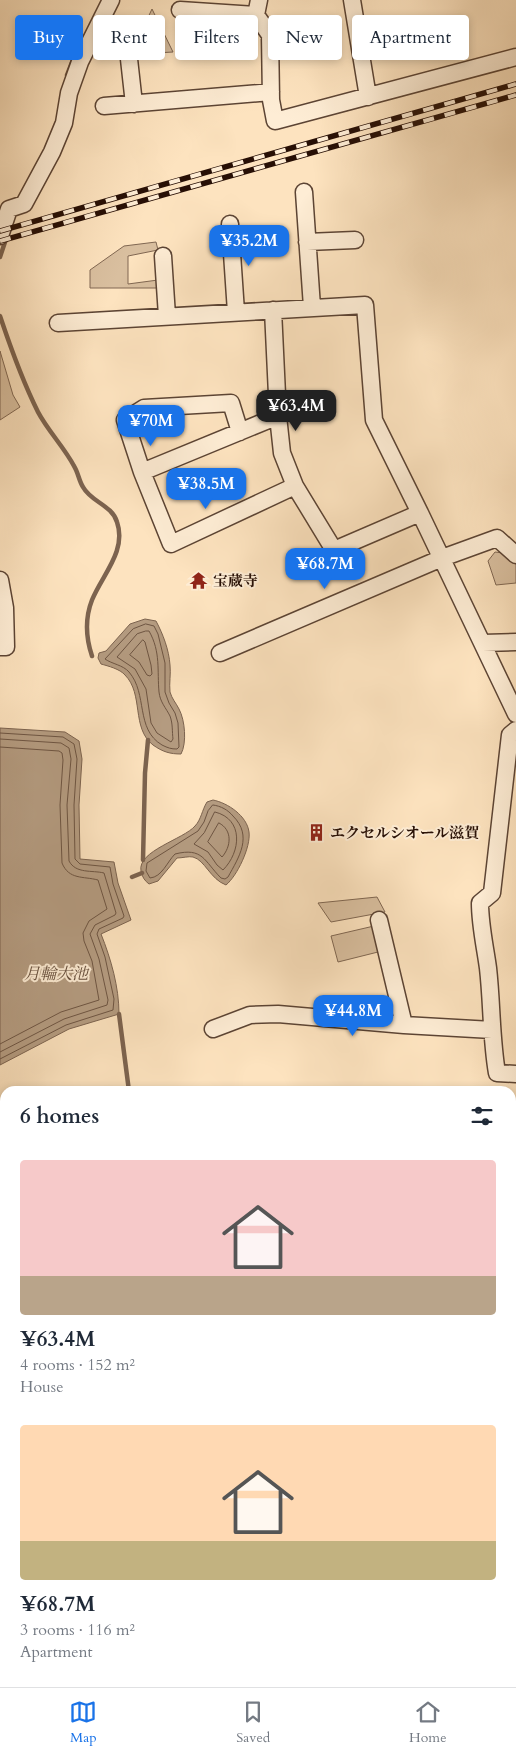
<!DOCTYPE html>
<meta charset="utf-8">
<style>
:root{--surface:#fff;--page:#f6f6f7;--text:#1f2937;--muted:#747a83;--line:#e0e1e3;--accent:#1a73e8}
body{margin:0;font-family:Cardo,"Noto Serif JP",serif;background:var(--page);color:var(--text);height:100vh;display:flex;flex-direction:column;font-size:19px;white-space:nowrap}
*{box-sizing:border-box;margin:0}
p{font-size:16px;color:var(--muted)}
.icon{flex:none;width:28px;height:28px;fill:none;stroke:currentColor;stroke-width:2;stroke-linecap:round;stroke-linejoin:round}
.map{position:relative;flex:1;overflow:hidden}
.sheet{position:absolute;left:0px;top:1086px;width:516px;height:601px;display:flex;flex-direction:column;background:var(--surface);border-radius:15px 15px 0 0;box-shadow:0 2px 8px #0003}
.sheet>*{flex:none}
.guide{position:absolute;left:15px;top:15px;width:486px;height:45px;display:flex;gap:10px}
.price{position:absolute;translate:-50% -42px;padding:0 11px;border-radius:10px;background:var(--accent);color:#fff;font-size:16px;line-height:32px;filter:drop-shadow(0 1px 2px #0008)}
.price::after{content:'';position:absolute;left:50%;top:30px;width:15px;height:11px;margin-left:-8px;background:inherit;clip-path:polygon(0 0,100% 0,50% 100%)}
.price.active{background:#222;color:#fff}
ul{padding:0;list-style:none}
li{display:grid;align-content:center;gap:10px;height:265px;padding:0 20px}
li span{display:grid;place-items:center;height:155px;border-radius:5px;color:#555}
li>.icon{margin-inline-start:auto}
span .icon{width:90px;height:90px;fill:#fffc;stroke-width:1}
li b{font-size:21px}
h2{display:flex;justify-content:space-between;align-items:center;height:60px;padding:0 20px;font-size:21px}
.chip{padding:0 18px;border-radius:5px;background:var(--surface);box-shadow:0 2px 8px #0003;font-size:18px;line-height:45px}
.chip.active{background:var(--accent);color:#fff}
.tabs{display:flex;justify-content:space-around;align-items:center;height:70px;border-top:1px solid var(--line);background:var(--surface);font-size:14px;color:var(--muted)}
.tabs a{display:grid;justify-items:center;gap:2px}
.tabs .active{color:var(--accent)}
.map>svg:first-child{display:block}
.green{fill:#d9bf9f;stroke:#806752}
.water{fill:#b49b80;stroke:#7c634f}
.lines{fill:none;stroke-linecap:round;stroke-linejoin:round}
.shore{stroke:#6e5542;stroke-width:1}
.stream{stroke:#7c634f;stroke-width:4.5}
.street-casing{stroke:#5c4434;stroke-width:19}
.street{stroke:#feedd5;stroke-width:16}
.rail-casing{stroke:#270f05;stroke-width:5.5}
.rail{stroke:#feedd5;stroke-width:4;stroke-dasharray:11;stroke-linecap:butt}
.labels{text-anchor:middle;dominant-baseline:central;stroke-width:4;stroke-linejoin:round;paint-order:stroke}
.poi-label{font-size:15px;font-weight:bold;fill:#270f05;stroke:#feedd5;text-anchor:start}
.water-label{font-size:16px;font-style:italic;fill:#664e3c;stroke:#feedd5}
</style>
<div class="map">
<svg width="516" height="1687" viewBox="0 0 516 1687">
<rect width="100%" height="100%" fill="#fde3bf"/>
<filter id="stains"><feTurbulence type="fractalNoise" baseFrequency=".004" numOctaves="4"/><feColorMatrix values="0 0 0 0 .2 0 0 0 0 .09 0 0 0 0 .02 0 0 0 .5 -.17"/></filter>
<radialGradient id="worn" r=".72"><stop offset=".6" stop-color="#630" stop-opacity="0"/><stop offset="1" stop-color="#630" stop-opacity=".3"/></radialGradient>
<path class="green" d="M152,9L173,52L137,54L134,47Z
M156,242L158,250L128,256V284L158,280L159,288H90V270L124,246Z
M0,351L13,395L20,407L0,420Z
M495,552L503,553L516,564V583L496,585L488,561Z
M377,897L385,912L331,922L318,903Z
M374,926L382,951L338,962L331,936Z
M5,1163V1420L0,1421V1164Z
M5,1539V1682L14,1683L12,1687H0V1540Z"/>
<path class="water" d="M145,619L156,621C163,634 169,650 170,665C171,674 169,683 170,692C172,699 176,703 179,709C185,720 187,743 181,754C170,754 163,752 153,745C131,728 144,694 125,675C120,669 108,666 101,664L98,658L99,653L106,651L130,624Z
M0,728L65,732L79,741L82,759L79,805L80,859L114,862L118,883L131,920L101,934C111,959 119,987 119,1014L69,1029L0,1065Z
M213,800C228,803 247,816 249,832C251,847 237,876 226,885C210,879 205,860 193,857C189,856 182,858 177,858L158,881L149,884C145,881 142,877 141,871C137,851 184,839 195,826C201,820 202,810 207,802Z"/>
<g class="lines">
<path class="shore" d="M146,624L154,626L158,634L165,663V692L169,703L175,713L178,723L179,747L177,749C171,749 168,748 162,745C135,729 148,694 129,672C123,665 112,664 105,659L133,629Z
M146,631H149C161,652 157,671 159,692C160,702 166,708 170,716C173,724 172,732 173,739L171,742L157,733L151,723L146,689L135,669L117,657L137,634Z
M143,640L145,642L151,665L152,674L150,676L147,675L139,662L130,655Z
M0,733L63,737L74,744L77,759L74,805L75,859L80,864L110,867L113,884L124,916L123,918L99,929L97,934L105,957L114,999L113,1010L66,1025L0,1059
M0,739L61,743L69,748L71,759L67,805L69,861C76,874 92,870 104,873L116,913L115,915L95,925L90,934L99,959L108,1000L107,1005L64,1019L0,1052
M0,747L59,751L62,753L63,760L60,805L62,863C69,880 83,876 98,880L107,909L89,921L83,933L84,941L92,961L99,1000L61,1012L0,1044
M213,805C221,806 228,810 233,816C253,836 239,857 228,877L225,879L221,878C204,861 203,847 175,854C167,862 162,877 150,878L146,871L147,863L198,831L204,822L208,811Z
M215,812C244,819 241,852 223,870L217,865L208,852L194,844L204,833Z
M219,823C233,830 231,847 222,857L208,842Z"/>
<path class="stream" d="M67,75L74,57
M0,257L6,239
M0,316C11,349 23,382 38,412C48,431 64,447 74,466C78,472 79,481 83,487C91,502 112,505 117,522C127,551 102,575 92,600C85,618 86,638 92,656
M143,860L145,773L148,740
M132,877L142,873
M119,1014L129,1091
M80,1687L85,1682"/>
<defs>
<path id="street" d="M259,0L256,15L270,35L271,100L275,121L516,57
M352,0L368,97
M180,10L256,15
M134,104L128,50L139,25
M104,106L271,92
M304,192L312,307
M230,224L236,312
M0,236L9,209L24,204L52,152L64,123L69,93L80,62L111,0
M307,242L355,240
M163,256L167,316
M273,310L278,416L282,453L295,486L334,550L420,513L516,714
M58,323L365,305L374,420L420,513
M240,432L231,403L144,408L125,420L142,472L278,416
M142,472L171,544L295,486
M0,580L5,608L6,647H0
M483,643L516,642
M220,653L442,558L497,538L516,555
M516,730L510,735L492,893L480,903C480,925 485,946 488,968C492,1003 491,1038 497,1073L516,1074
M379,920L404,1025
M213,1029L250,1015L278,1014L404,1025L492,1030
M511,1420L516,1423
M0,1481L5,1480
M511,1511L516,1514
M511,1601L516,1603
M139,1687L142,1682
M233,1687L236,1682
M323,1687L326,1682
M421,1687L424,1682"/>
</defs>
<use href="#street" class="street-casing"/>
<use href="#street" class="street"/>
<defs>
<path id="rail" d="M0,231L516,84
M0,241L516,95"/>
</defs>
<use href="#rail" class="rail-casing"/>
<use href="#rail" class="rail"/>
</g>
<defs>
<symbol id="temple-bare" viewBox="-9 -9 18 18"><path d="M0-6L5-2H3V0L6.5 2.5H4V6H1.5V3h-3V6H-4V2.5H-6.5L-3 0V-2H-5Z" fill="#8f2418" stroke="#feedd5" stroke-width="2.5" paint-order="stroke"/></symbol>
<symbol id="building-bare" viewBox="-9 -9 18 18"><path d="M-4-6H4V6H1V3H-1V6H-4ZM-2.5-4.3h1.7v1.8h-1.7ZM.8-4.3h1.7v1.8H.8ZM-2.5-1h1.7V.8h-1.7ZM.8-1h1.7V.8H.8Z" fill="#8f2418" stroke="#feedd5" stroke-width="2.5" paint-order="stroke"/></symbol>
</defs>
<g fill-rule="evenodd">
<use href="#temple-bare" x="186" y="568" width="25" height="25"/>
<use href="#building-bare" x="304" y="820" width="25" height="25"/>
</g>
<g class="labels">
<g class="poi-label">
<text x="213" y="581">宝蔵寺</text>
<text x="330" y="833">エクセルシオール滋賀</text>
</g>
<g class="water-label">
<text x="56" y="974">月輪大池</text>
</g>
</g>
<rect width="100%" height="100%" filter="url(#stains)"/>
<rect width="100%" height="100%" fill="url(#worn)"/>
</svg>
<b class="price" style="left:249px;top:267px">¥35.2M</b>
<b class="price active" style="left:296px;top:432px">¥63.4M</b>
<b class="price" style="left:151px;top:447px">¥70M</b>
<b class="price" style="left:206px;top:510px">¥38.5M</b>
<b class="price" style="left:325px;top:590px">¥68.7M</b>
<b class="price" style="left:353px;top:1037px">¥44.8M</b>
<div class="guide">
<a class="chip active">Buy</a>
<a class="chip">Rent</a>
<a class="chip">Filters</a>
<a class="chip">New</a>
<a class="chip">Apartment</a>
</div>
<section class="sheet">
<h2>6 homes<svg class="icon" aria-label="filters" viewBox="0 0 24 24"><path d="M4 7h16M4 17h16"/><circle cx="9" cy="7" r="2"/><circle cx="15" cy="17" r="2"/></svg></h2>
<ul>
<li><span style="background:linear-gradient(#f6c9c9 75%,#b9a48a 0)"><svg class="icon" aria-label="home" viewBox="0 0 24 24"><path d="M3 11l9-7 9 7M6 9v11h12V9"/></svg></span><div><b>¥63.4M</b><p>4 rooms · 152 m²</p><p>House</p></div></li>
<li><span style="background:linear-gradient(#ffd9b3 75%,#c2b280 0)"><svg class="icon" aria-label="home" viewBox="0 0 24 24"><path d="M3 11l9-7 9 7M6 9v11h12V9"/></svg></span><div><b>¥68.7M</b><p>3 rooms · 116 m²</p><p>Apartment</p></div></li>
</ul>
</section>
</div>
<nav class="tabs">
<a class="active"><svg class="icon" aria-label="map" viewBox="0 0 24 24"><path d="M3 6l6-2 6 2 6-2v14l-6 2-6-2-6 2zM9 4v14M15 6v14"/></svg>Map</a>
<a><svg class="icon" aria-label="saved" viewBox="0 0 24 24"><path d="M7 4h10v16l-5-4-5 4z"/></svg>Saved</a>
<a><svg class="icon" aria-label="home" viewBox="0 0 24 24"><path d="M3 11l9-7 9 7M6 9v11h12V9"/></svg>Home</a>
</nav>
